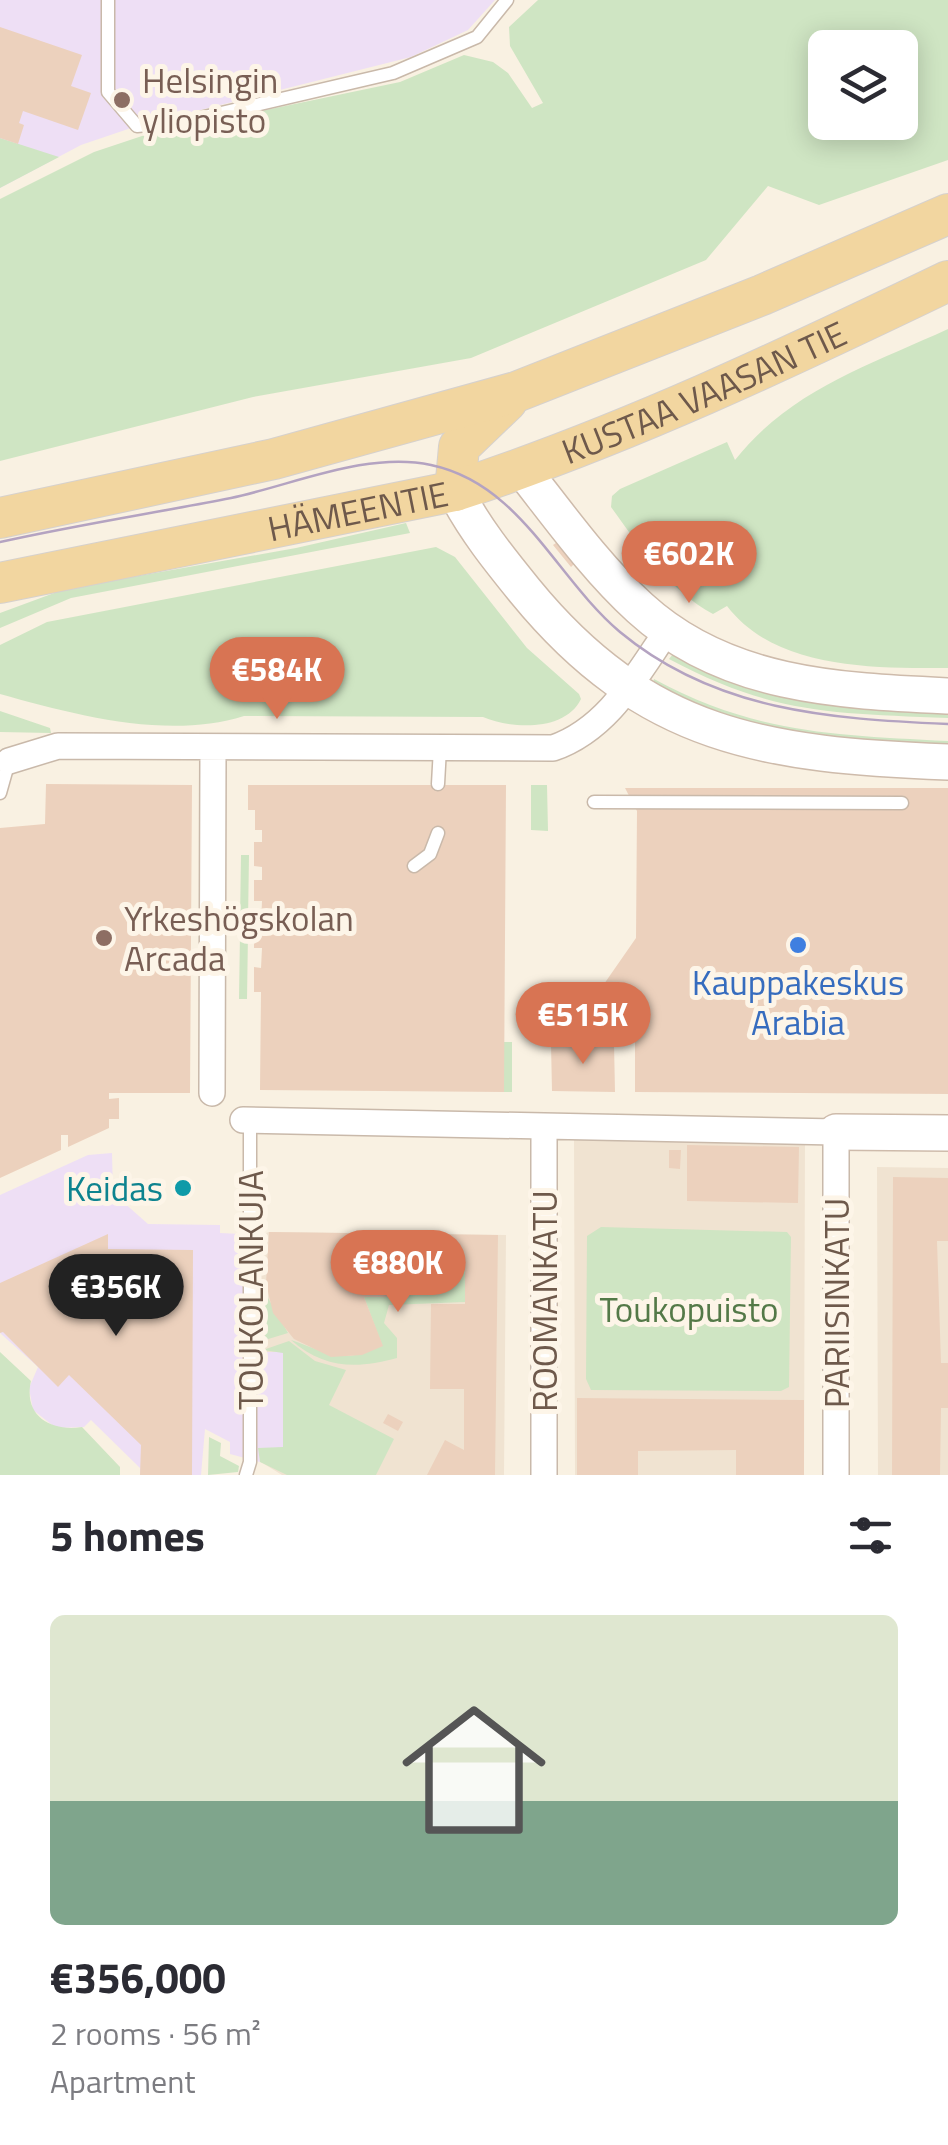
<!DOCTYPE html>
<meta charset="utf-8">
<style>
:root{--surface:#fff;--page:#f2f2f3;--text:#2b2b33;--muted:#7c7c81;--accent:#d87453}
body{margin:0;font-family:"Titillium Web",sans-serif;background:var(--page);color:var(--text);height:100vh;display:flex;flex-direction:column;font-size:38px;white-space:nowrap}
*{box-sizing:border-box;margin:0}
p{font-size:32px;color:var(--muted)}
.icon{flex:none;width:55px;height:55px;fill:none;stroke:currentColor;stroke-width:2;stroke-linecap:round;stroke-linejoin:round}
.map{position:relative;height:1475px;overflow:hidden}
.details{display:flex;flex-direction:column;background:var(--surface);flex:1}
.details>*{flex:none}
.buttons{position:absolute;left:808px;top:30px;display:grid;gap:20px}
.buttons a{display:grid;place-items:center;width:110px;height:110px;border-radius:15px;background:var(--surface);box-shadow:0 5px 25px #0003;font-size:50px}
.price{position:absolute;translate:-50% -85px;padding:0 22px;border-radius:35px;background:var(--accent);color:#fff;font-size:32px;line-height:65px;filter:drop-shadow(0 2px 5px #0008)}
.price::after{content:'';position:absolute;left:50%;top:60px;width:30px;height:22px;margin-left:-15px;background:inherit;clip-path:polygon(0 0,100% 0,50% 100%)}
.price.selected{background:#222;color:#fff}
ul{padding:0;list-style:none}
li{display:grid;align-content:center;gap:20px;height:530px;padding:0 50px}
li span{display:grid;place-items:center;height:310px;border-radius:15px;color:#555}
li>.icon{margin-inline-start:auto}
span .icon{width:180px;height:180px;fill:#fffc;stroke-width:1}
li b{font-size:42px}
h2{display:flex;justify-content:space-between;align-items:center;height:120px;padding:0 50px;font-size:42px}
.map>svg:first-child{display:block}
.residential{fill:#f0e3d1}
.education{fill:#eedff5}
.green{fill:#cfe5c3;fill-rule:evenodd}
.building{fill:#ecd1bd}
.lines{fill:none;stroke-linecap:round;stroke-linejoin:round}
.lane-casing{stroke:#c9b9aa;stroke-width:15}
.street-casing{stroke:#c9b9aa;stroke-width:28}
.secondary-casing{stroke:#cebbab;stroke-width:38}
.primary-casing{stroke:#d6d1cd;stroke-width:42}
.lane{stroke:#fff;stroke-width:12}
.street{stroke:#fff;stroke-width:25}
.secondary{stroke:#fff;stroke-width:35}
.primary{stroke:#f2d6a0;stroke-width:40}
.tram{stroke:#b4a3c1;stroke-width:2.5}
.education-dot{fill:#8d6e63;stroke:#fdf5e8;stroke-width:4}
.shop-dot{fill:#3f7fe0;stroke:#fdf5e8;stroke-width:4}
.culture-dot{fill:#0f9aa8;stroke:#fdf5e8;stroke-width:4}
.labels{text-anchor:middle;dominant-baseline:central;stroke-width:10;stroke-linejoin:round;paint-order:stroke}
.education-label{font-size:35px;fill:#785e54;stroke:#fdf5e8;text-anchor:start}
.street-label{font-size:35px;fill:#6e594b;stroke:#fdf5e8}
.shop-label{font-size:35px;fill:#366cbe;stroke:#fdf5e8}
.culture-label{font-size:35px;fill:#0d838f;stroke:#fdf5e8;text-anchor:end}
.park-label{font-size:35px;fill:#547948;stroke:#fdf5e8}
</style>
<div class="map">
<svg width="948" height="1475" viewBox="0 0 948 1475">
<rect width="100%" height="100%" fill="#f9f1e2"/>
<path class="residential" d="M574,1137L805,1138L804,1475H575Z
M877,1167L948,1168V1475H878Z
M269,1232L506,1235L504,1475H282L261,1462L260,1235Z"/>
<path class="education" d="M0,0H495L468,30L411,57L137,126L81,145L0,188Z
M112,1153L113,1193L148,1224L220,1225V1233L260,1235L258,1352H283V1448H259L260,1462L230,1454V1442L205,1429L201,1475H140V1468L91,1420L84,1427L56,1428L33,1410L29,1388L38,1367L0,1333V1195L88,1155Z"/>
<path class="green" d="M538,0H948V160L819,205L768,186L706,260L471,358L253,397L0,461V199L94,152L142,136L400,82L464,55L493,62L508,73L532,108L543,103L510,46L509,27ZM825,48H900V122H825Z
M0,138L59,157L0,188Z
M948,329V668C874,668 776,670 727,606L713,614C670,591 639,546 611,507L612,496L620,489L727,442L735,460C790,390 870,365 948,329Z
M406,523L410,533L71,598L0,628V613L65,589L296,548Z
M436,547L455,557L527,648L579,694L581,699C565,732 511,729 483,717L244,716C168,740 75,715 0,694V645L47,622Z
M673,654L948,709V718C833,713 774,715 669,659Z
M654,679C755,734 837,735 948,741V749C839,741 752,737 653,684Z
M0,711L50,728L51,733L0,732Z
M531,785H547L548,831L531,830Z
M241,855H249L248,921H240Z
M240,933H248L247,999H239Z
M504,1042H512V1092H504Z
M601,1227L787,1232L791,1237L789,1387L781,1391L591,1390L586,1379L587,1236Z
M401,1264H465V1302L389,1305L384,1323L397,1338V1358C357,1369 324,1369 291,1340C330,1353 340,1366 382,1345L364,1297H401Z
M265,1298H268L288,1333L265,1340Z
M289,1341L315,1361L346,1370L329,1405L394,1439L376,1475H287L260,1462L258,1448L283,1447V1353L263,1350Z
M0,1352L31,1381C23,1416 51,1432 82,1427L120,1467V1475H0Z
M209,1437L221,1443L220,1456L239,1466L238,1472L208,1475Z"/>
<path class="building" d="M0,27L82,55L71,86L91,93L78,130L23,111L19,123L24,125L18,144L0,138Z
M556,543L574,564L571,567L553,545Z
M46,784L192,785L190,1093H109V1099L119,1098V1119H109V1128L68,1147V1135H61V1150L0,1178V828L45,824Z
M248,785H506L504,1092L260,1090L261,992H254V967L261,968L262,948H254V923H261L262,901H254V880H262V867L254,866V842H262V830H255V810H248Z
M625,788H948V1094L635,1092V996L595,997L636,938L637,811Z
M614,1043L615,1092L552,1091L551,1044Z
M687,1145L799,1147L798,1203L687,1201Z
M669,1150H681L680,1169L669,1168Z
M893,1177L948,1178V1241H937L941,1363H948V1408H941L940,1475H892Z
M269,1232L498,1235L495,1475H427L445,1440L464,1450V1389H430L431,1304H465V1264H401V1297H364L383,1346L362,1355L331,1357L294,1339L273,1313L266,1283Z
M108,1234V1249L193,1250L192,1475H140L141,1445L69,1375L58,1387L3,1332L0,1333V1283Z
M577,1398L804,1400V1475H736V1450L638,1451V1475H577Z
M388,1414L403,1422L398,1431L383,1423Z"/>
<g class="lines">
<defs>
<path id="lane" d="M108,0V92L137,126L187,121L393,73L477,37L507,0
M438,784L440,748
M0,793L9,761
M594,802L902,803
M414,866L430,854L438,833
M246,1475L250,1462V1120"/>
<path id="street" d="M9,761L58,746L553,748C608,729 636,676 667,631
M212,1093L213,750
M243,1120L836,1132V1475
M544,1126V1475"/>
<path id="secondary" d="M522,469C559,516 596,568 640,608C725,686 839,691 948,696
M455,491C474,528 499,559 525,591C646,739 767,755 948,762
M836,1132L948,1133"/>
<g id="primary">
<path d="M455,491L459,447L507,401"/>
<path d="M0,518L274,459L516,392L762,295L948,214"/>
<path id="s1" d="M0,583L455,491C624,436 788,358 948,281"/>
</g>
</defs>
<use href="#lane" class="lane-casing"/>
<use href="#street" class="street-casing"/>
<use href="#secondary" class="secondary-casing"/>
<use href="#primary" class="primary-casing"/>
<use href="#lane" class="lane"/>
<use href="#street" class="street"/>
<use href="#secondary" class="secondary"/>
<use href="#primary" class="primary"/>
<path class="tram" d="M0,542C76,525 154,513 231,498C293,485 367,451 431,465C521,484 555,577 620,632C715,711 830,719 948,724"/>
</g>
<g class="education-dot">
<circle cx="122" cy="100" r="10"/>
<circle cx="104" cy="938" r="10"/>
</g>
<circle class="shop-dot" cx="798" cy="945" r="10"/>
<circle class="culture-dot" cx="183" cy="1188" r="10"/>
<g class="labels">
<g class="education-label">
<text x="142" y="80">Helsingin<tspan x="142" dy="40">yliopisto</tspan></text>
<text x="124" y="918">Yrkeshögskolan<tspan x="124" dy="40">Arcada</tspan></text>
</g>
<g class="street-label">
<text stroke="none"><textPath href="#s1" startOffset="732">KUSTAA VAASAN TIE</textPath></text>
<text stroke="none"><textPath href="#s1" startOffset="365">HÄMEENTIE</textPath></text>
<text transform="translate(250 1290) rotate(-90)">TOUKOLANKUJA</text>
<text transform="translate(544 1301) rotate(-90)">ROOMANKATU</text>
<text transform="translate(836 1303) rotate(-90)">PARIISINKATU</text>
</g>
<g class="shop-label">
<text x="798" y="982">Kauppakeskus<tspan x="798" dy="40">Arabia</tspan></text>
</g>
<g class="culture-label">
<text x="163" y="1188">Keidas</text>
</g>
<g class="park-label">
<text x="689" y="1309">Toukopuisto</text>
</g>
</g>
</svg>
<div class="buttons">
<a><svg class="icon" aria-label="layers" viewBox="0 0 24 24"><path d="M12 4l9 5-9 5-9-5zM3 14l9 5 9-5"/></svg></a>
</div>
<b class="price" style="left:689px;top:606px">€602K</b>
<b class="price" style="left:277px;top:722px">€584K</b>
<b class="price" style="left:583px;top:1067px">€515K</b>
<b class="price" style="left:398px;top:1315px">€880K</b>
<b class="price selected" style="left:116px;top:1339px">€356K</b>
</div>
<section class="details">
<h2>5 homes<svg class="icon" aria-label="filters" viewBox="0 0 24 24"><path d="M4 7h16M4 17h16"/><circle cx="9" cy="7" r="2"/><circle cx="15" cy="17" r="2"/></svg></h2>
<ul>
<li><span style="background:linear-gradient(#dfe7d0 60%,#7fa58c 0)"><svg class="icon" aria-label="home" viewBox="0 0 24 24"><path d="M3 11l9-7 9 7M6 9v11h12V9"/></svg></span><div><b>€356,000</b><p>2 rooms · 56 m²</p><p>Apartment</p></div></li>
</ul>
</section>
